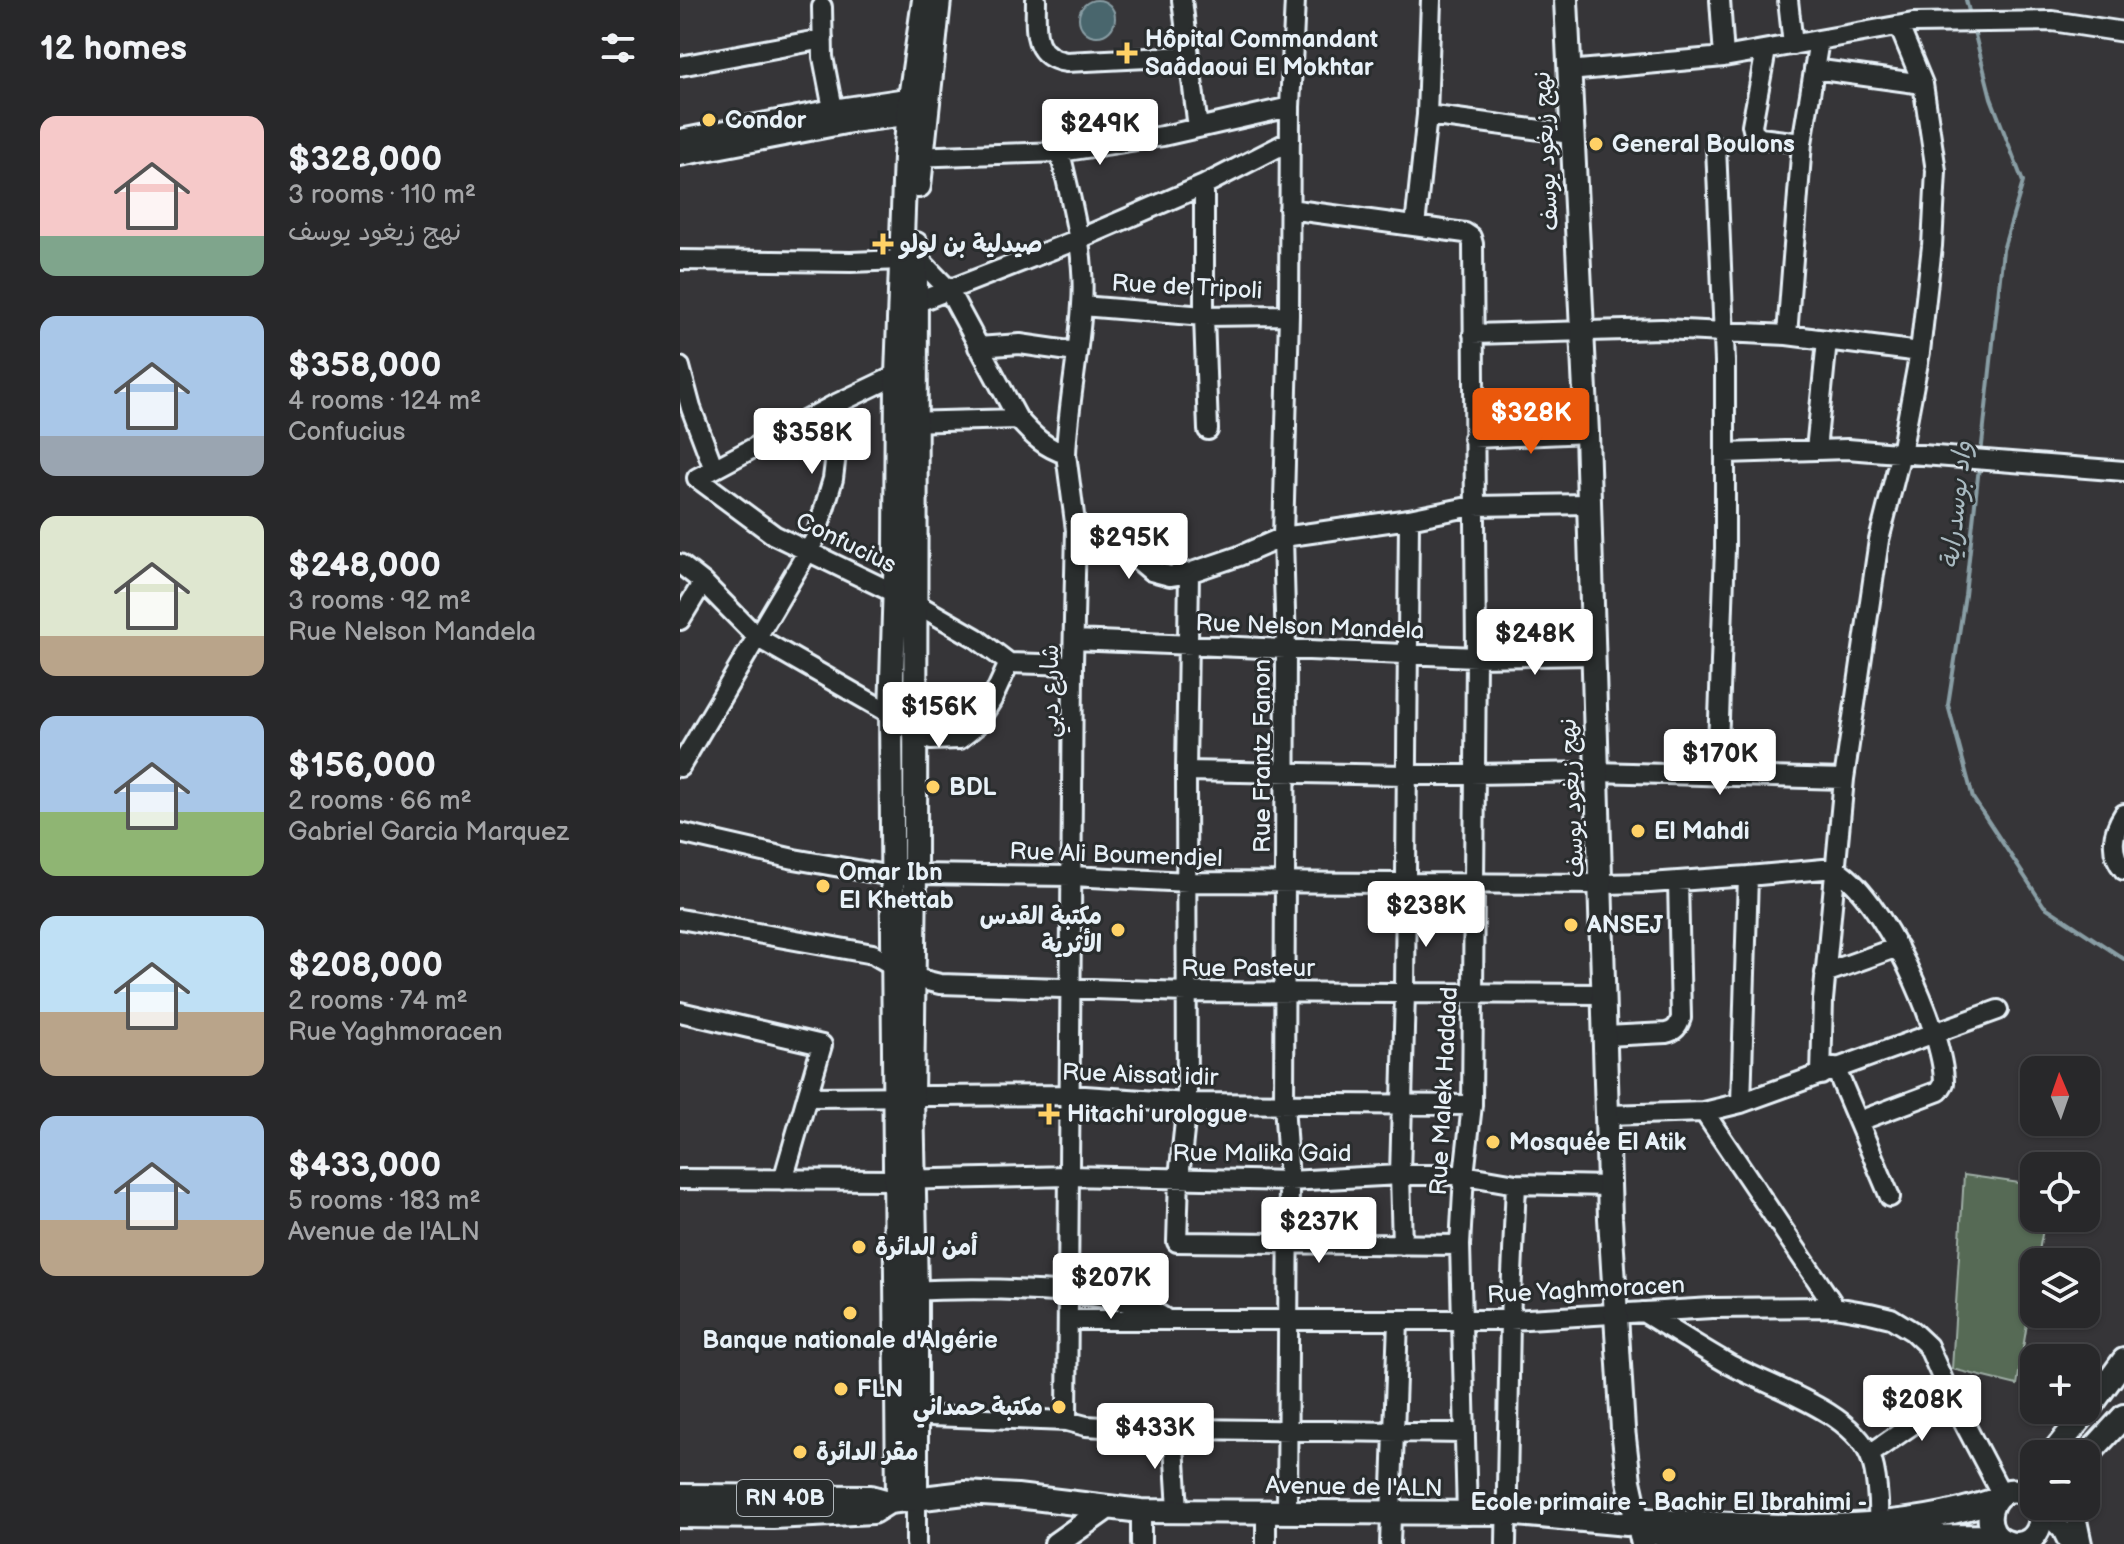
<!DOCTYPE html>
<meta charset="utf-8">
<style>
:root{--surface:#28282a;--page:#303032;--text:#f1f3f6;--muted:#a5a6a8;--line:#444447;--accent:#ea580c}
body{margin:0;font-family:"Balsamiq Sans","Playpen Sans Arabic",sans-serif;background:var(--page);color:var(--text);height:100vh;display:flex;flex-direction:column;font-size:30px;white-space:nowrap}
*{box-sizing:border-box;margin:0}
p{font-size:26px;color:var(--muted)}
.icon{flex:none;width:44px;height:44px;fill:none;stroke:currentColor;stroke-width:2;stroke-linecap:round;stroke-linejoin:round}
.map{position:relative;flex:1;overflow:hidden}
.drawer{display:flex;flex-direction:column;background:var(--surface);width:680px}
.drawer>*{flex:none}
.needle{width:52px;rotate:358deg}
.controls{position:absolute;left:1340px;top:1056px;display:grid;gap:16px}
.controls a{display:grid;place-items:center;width:80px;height:80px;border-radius:16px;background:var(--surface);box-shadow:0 2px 6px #0004,0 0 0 2px var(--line);font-size:40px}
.price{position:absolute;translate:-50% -68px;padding:0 18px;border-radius:8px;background:#fff;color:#222;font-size:26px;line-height:52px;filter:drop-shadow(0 2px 4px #0008)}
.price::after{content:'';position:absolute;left:50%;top:48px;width:24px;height:18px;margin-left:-12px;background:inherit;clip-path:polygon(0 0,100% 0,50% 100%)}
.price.selected{background:var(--accent);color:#fff}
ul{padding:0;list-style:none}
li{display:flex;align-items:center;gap:24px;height:200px;padding:0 40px}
li span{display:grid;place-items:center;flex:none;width:224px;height:160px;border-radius:16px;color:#555}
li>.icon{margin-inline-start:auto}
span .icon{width:96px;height:96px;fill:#fffc;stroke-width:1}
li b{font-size:34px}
h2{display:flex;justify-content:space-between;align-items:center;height:96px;padding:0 40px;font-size:34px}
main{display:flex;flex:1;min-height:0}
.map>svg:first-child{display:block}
.green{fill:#566a55;stroke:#9faea6;stroke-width:2}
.water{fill:#49666d;stroke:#899ea5;stroke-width:2}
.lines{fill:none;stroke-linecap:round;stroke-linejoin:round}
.stream{stroke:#899ea5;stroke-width:4}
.minor-casing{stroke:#e8f1f8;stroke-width:24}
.major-casing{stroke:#e8f1f8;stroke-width:28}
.minor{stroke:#2a2d2e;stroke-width:18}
.major{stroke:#2a2d2e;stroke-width:22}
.poi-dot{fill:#ffd166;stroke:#2a2d2e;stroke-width:3}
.labels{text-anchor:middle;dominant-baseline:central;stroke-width:6;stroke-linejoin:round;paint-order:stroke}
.shield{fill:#2a2d2e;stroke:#afb6bb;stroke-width:2}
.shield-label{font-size:22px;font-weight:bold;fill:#e8f1f8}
.poi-label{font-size:24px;font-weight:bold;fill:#e8f1f8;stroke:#2a2d2e;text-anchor:start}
.street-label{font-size:24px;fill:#e8f1f8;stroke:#2a2d2e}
.water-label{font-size:26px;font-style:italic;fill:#a8b9c0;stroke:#2a2d2e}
</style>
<main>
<section class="drawer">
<h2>12 homes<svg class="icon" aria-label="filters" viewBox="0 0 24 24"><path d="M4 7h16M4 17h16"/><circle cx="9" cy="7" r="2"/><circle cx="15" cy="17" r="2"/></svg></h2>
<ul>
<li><span style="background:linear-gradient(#f6c9c9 75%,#7fa58c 0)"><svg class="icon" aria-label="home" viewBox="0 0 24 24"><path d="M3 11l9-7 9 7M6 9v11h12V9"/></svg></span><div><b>$328,000</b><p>3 rooms · 110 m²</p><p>نهج زيغود يوسف</p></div></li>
<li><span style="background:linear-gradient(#a9c7e8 75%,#9aa5b1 0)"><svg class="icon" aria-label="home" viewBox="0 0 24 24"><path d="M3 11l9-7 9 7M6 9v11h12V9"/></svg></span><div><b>$358,000</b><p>4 rooms · 124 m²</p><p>Confucius</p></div></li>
<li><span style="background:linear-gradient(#dfe7d0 75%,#b9a48a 0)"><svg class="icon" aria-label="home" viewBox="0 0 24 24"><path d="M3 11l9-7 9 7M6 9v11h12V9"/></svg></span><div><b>$248,000</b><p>3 rooms · 92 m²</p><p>Rue Nelson Mandela</p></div></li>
<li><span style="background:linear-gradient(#a9c7e8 60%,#8fb573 0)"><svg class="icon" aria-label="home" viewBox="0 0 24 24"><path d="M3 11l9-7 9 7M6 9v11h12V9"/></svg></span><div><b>$156,000</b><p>2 rooms · 66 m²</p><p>Gabriel Garcia Marquez</p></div></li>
<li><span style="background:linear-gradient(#bfe0f5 60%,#b9a48a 0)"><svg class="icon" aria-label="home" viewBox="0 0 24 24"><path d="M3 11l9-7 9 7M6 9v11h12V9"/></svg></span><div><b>$208,000</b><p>2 rooms · 74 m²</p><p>Rue Yaghmoracen</p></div></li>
<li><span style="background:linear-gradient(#a9c7e8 65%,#b9a48a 0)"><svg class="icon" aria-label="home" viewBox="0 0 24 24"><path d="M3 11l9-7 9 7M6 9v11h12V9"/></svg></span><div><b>$433,000</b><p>5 rooms · 183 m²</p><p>Avenue de l'ALN</p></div></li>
</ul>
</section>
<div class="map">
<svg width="1444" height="1544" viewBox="0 0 1444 1544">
<rect width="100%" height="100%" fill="#363538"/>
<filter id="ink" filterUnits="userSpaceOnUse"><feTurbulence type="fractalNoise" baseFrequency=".0125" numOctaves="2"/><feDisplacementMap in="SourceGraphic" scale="16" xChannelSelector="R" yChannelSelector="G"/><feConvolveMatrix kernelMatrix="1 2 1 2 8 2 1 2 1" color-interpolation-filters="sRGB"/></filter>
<g filter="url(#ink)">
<path class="green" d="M1284,1175L1354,1185V1218H1365L1357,1262H1354V1281L1337,1385L1272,1369Z"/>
<path class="water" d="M399 18a18 18 0 1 1 36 0a18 18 0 1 1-36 0Z"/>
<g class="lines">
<path class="stream" d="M1286,0L1290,15
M1293,27L1311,98L1343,182L1323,250L1301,454
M1299,467L1285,595L1268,705L1293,798L1364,906L1444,959"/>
<defs>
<path id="minor" d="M356,0C356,29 351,56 386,62L508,56
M502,0L518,128
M751,0L747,115L891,134
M1040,0L1044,57
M1108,0L1113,45
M142,7L143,57L153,109
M1086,50L1072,125L1074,133L1080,138L1122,143
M0,66L143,39
M1134,69L1243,84
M888,71L1044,57L1233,23L1372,21L1444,32
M0,139L153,109L240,96
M1036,146L1045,362V548L1037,776
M380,152C391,202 406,253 402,305C399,355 388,404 386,454
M0,156L171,123L241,114
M231,157L380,152L483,136L610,107
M524,185V316L528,430
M609,209L785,233L791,237L793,244L796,657L792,1105L784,1175L780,1245L787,1515
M735,226L747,115
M0,260L171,262L220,260L235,255L268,289L338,419C352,435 365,448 386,454L396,530L393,665L387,1421
M235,303L399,239L524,185L610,141
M402,306L524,316L609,315
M793,334L982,329L1107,335L1240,352
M1107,335L1122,143L1139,40
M298,347L340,344L396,352
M0,367L11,408L34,469
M228,373L217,375L154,405L17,478L94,535L235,603L296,638L329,663L393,665
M225,422L338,419
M793,438L907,433
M1136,450L1147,340
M1045,453L1167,449L1444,471
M396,530L438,543L471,571L490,576L509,573L559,556L603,537L729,519L793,506L908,504
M0,564L23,582L78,638L211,714L236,734L251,740L280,739L295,727L312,700L329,663
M509,573L506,771L507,1103L499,1177L497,1242L780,1245
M0,620L23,582
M394,640L796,657L913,655
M0,767L135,539L153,479L156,454L154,405
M506,771L726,775L916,772L1164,779
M1444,814C1432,832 1429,853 1444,870
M0,833L114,859L212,876L235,874L392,876L508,882L922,884L970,883L1068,876L1061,1103
M1068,876L1154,868C1201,892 1264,1031 1264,1083L1259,1091L1179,1121
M0,919L193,954L235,978L260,984L507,992L924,994
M1145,973L1218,947
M0,1012L142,1045L103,1180
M926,1036L986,1033C995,1031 998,1027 1001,1018L998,881
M1155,1067L1210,1197
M1141,1075L1143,1000L1164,779L1199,540L1221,453L1240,352L1252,246L1256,171L1243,84L1219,26
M127,1097L390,1095L507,1103L792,1105
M1024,1112L1061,1103L1318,1010
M928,1115L1024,1112L1155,1307
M0,1179L215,1180L388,1176L609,1181L720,1175H784L836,1184L929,1186
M722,1245L720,1175L725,993L729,519
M226,1291C283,1288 445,1285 487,1320
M963,1312C991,1329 1019,1347 1047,1363C1089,1387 1169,1409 1190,1456C1197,1471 1199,1506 1198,1523
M389,1320H830L1032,1308L1155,1307L1190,1313L1211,1318L1232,1331L1248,1346L1271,1398L1322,1495
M222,1415L387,1421L406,1426L439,1428L785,1433
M493,1429L498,1509
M1190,1454L1271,1398
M1394,1506L1402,1544
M1360,1507L1382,1530L1389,1544
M607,1511L609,1181L604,1103L606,649L603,537L609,315L610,107L615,0
M236,1544V1499
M461,1544V1511
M586,1544V1511
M710,1544L718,1321
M826,1544L830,1320L836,1184"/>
<path id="major" d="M886,0L907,433L930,1218L943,1429L949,1481L963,1544
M239,186L259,0
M236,244L235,874L232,1096L236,1291V1499
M1372,1454L1407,1411L1444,1360
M1406,1457L1444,1416
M0,1496L191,1497L209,1502
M1354,1499C1310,1465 1289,1544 1338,1544C1358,1542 1364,1522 1359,1506
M218,1501L211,714L216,548L217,375L225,156L230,98L244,0
M0,1516L93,1517L193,1512L209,1502L285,1493L337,1496L461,1511L826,1513L947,1524L958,1520C1076,1524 1201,1539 1315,1500
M978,1534C1027,1539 1076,1543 1125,1542C1189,1540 1252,1535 1316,1536
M376,1544L428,1507"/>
</defs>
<use href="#minor" class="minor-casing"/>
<use href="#major" class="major-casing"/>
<use href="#minor" class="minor"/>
<use href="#major" class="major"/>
</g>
</g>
<g class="poi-dot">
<path d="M443 41h8v8h8v8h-8v8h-8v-8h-8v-8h8z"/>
<circle cx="29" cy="120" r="8"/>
<circle cx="916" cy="144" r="8"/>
<path d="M199 232h8v8h8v8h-8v8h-8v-8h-8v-8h8z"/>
<circle cx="253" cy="787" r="8"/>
<circle cx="958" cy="831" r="8"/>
<circle cx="143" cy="886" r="8"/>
<circle cx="891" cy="925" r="8"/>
<circle cx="438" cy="930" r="8"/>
<path d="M365 1102h8v8h8v8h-8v8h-8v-8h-8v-8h8z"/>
<circle cx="813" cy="1142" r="8"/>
<circle cx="179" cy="1247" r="8"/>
<circle cx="170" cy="1313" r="8"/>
<circle cx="161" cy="1389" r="8"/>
<circle cx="379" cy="1407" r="8"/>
<circle cx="120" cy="1452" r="8"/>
<circle cx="989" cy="1475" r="8"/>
</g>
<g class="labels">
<rect class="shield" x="57" y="1480" width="96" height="36" rx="6"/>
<g class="shield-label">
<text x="105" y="1498">RN 40B</text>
</g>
<g class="poi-label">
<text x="465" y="39">Hôpital Commandant<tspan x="465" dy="28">Saâdaoui El Mokhtar</tspan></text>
<text x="45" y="120">Condor</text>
<text x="932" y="144">General Boulons</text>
<text x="219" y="244">صيدلية بن لولو</text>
<text x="269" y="787">BDL</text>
<text x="974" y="831">El Mahdi</text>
<text x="159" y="872">Omar Ibn<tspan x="159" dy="28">El Khettab</tspan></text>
<text x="422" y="916" text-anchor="end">مكتبة القدس<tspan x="422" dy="28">الأثرية</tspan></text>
<text x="907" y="925">ANSEJ</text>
<text x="387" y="1114">Hitachi urologue</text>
<text x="829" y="1142">Mosquée El Atik</text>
<text x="195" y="1247">أمن الدائرة</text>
<text x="170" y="1340" text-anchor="middle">Banque nationale d'Algérie</text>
<text x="177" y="1389">FLN</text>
<text x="363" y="1407" text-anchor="end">مكتبة حمداني</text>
<text x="136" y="1452">مقر الدائرة</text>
<text x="989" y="1502" text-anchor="middle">Ecole primaire - Bachir El Ibrahimi -</text>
</g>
<g class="street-label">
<text transform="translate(866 151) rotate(-93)">نهج زيغود يوسف</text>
<text transform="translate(507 287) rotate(3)">Rue de Tripoli</text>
<text transform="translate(166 543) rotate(26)">Confucius</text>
<text transform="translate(630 627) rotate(2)">Rue Nelson Mandela</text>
<text transform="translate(370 691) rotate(-90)">شارع دبي</text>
<text transform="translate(582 756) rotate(-90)">Rue Frantz Fanon</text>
<text transform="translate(892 798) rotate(-93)">نهج زيغود يوسف</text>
<text transform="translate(436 855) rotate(2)">Rue Ali Boumendjel</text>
<text x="568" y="968">Rue Pasteur</text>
<text transform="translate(460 1075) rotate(2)">Rue Aissat idir</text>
<text transform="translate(764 1091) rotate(-87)">Rue Malek Haddad</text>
<text x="582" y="1153">Rue Malika Gaid</text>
<text transform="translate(906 1290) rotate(-3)">Rue Yaghmoracen</text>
<text transform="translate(674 1487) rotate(1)">Avenue de l'ALN</text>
</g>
<g class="water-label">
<text transform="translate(1277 505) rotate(-84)">واد بوسدراية</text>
</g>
</g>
</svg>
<div class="controls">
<a><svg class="needle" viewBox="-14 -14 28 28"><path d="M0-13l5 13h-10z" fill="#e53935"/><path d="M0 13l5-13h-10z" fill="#a5a6a8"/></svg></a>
<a><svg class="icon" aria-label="locate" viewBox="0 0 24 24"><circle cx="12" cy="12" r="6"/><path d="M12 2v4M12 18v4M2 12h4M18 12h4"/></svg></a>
<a><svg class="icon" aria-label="layers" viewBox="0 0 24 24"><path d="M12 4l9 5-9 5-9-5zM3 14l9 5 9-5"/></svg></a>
<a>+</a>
<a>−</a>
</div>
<b class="price" style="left:420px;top:167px">$249K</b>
<b class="price selected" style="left:851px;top:456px">$328K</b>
<b class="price" style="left:132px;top:476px">$358K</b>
<b class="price" style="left:449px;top:581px">$295K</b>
<b class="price" style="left:855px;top:677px">$248K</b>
<b class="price" style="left:259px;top:750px">$156K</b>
<b class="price" style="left:1040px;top:797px">$170K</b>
<b class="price" style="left:746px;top:949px">$238K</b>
<b class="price" style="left:639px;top:1265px">$237K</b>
<b class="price" style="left:431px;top:1321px">$207K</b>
<b class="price" style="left:1242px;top:1443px">$208K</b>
<b class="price" style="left:475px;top:1471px">$433K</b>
</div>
</main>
